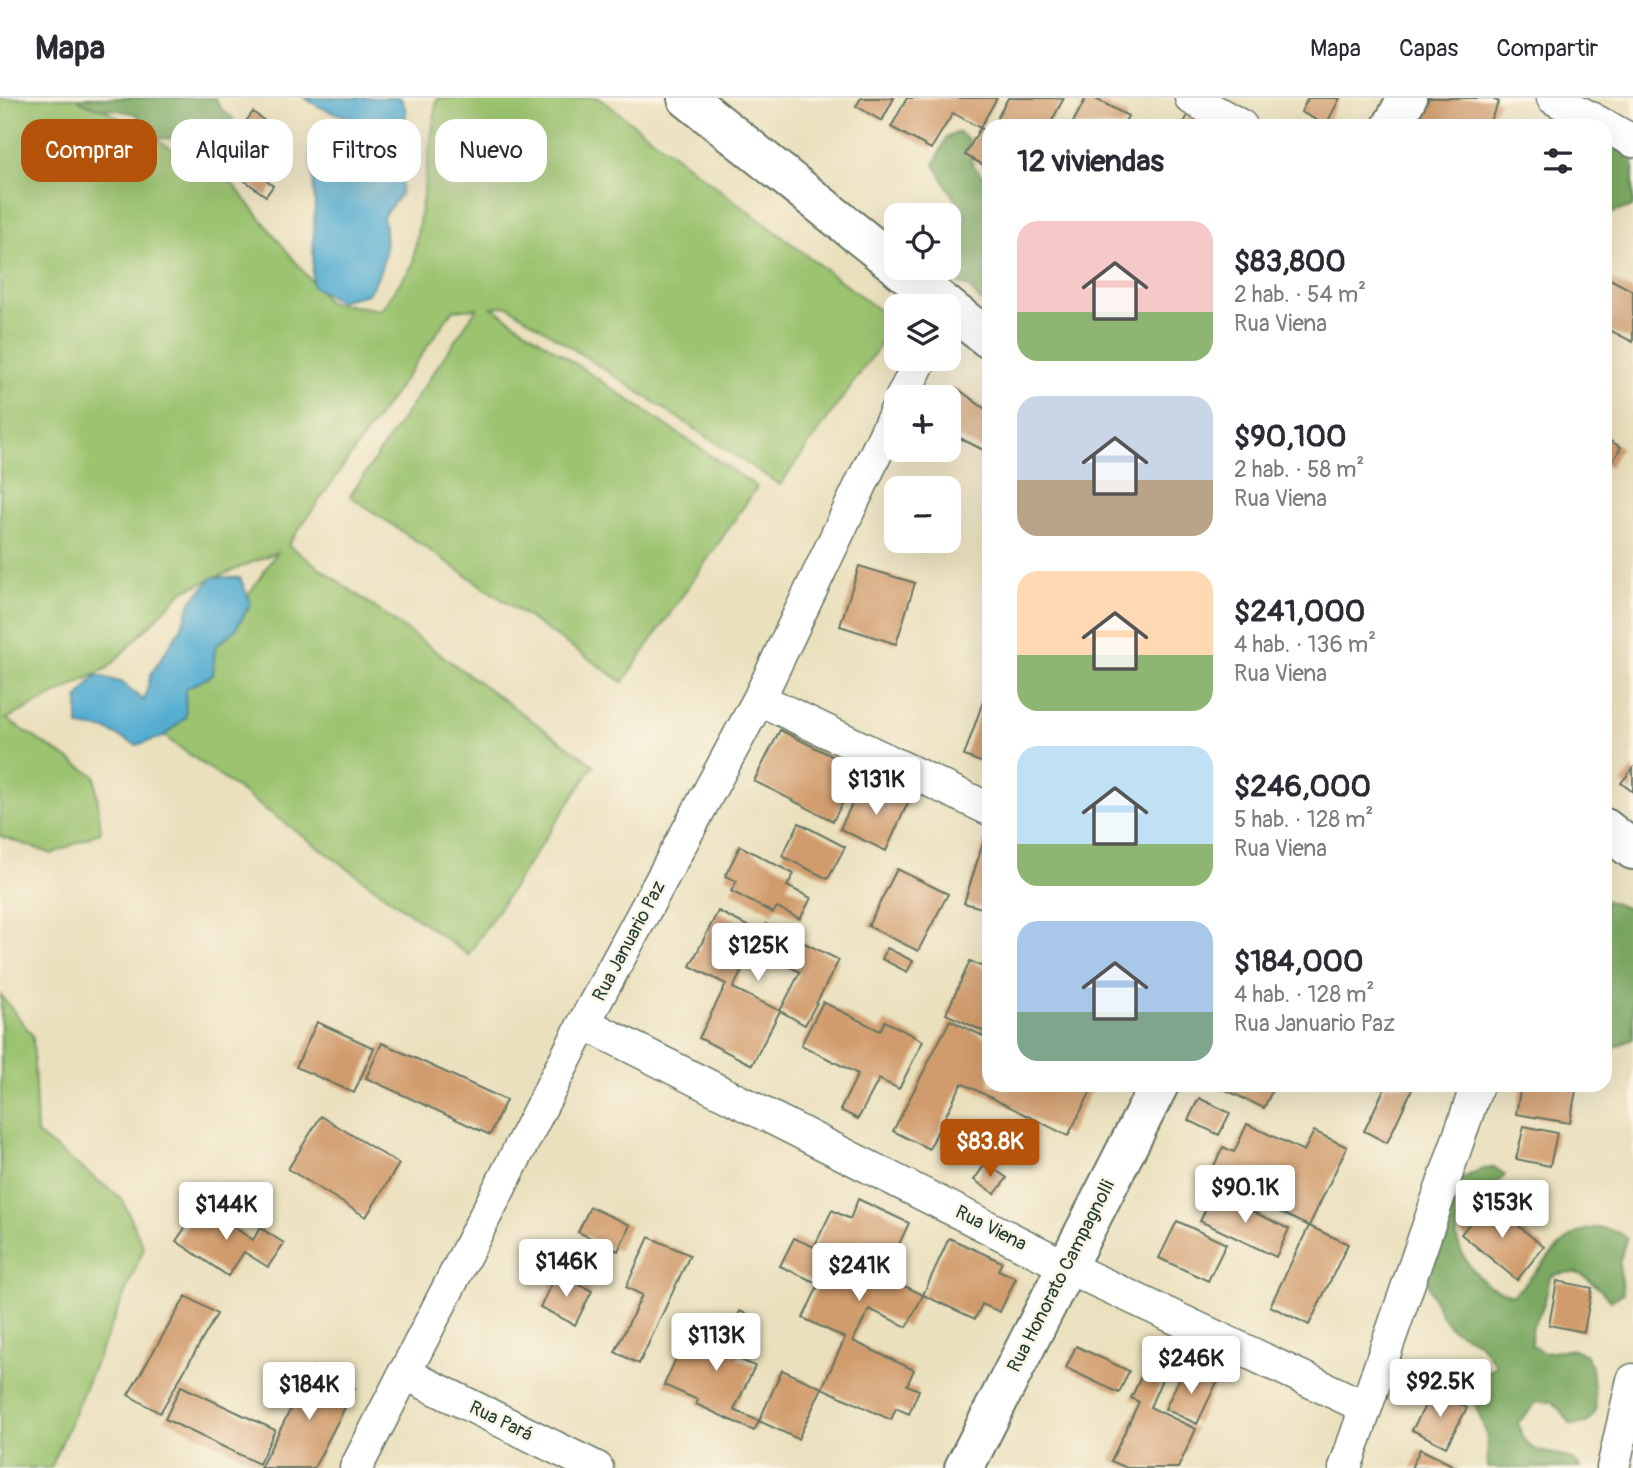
<!DOCTYPE html>
<html lang="es">
<meta charset="utf-8">
<style>
:root{--surface:#fff;--page:#f7f7f7;--text:#2b2b33;--muted:#7c7c81;--line:#e1e1e2;--accent:#b45309}
body{margin:0;font-family:Pangolin,sans-serif;background:var(--page);color:var(--text);height:100vh;display:flex;flex-direction:column;font-size:26px;white-space:nowrap}
*{box-sizing:border-box;margin:0}
p{font-size:23px;color:var(--muted)}
.icon{flex:none;width:38px;height:38px;fill:none;stroke:currentColor;stroke-width:2;stroke-linecap:round;stroke-linejoin:round}
.map{position:relative;flex:1;overflow:hidden}
.details{position:absolute;left:982px;top:21px;width:630px;height:973px;display:flex;flex-direction:column;background:var(--surface);border-radius:21px;box-shadow:0 7px 28px #0002}
.details>*{flex:none}
.top-card{position:absolute;left:21px;top:21px;width:665px;height:63px;display:flex;gap:14px}
.controls{position:absolute;left:884px;top:105px;display:grid;gap:14px}
.controls a{display:grid;place-items:center;width:77px;height:77px;border-radius:14px;background:var(--surface);box-shadow:0 7px 28px #0002;font-size:35px}
.price{position:absolute;translate:-50% -60px;padding:0 16px;border-radius:7px;background:#fff;color:#222;font-size:23px;line-height:46px;filter:drop-shadow(0 2px 4px #0008)}
.price::after{content:'';position:absolute;left:50%;top:42px;width:21px;height:16px;margin-left:-10px;background:inherit;clip-path:polygon(0 0,100% 0,50% 100%)}
.price.selected{background:var(--accent);color:#fff}
ul{padding:0;list-style:none}
li{display:flex;align-items:center;gap:21px;height:175px;padding:0 35px}
li span{display:grid;place-items:center;flex:none;width:196px;height:140px;border-radius:21px;color:#555}
li>.icon{margin-inline-start:auto}
span .icon{width:84px;height:84px;fill:#fffc;stroke-width:1}
li b{font-size:30px}
h2{display:flex;justify-content:space-between;align-items:center;height:84px;padding:0 35px;font-size:30px}
.chip{padding:0 24px;border-radius:21px;background:var(--surface);box-shadow:0 7px 28px #0002;font-size:24px;line-height:63px}
.chip.selected{background:var(--accent);color:#fff}
header{display:flex;align-items:center;gap:42px;box-sizing:border-box;height:98px;padding:0 35px;background:var(--surface);border-bottom:2px solid var(--line)}
header strong{font-size:33px}
nav{display:flex;gap:38px;margin-inline-start:auto;font-size:24px}
.map>svg:first-child{display:block}
.green{fill:#9bc36f;stroke:#5d8052;stroke-width:2}
.forest{fill:#7ca962;stroke:#4e734b;stroke-width:2}
.water{fill:#54add1;stroke:#3a7582;stroke-width:2}
.building{fill:#d19c6d;fill-rule:evenodd}
.lines{fill:none;stroke-linecap:round;stroke-linejoin:round}
.street-casing{stroke:#667664;stroke-width:35}
.secondary-casing{stroke:#667664;stroke-width:42}
.street{stroke:#fff;stroke-width:32}
.secondary{stroke:#fff;stroke-width:38}
.labels{text-anchor:middle;dominant-baseline:central;stroke-width:5;stroke-linejoin:round;paint-order:stroke}
.street-label{font-size:19px;fill:#1f3d34;stroke:#fcf5e5}
</style>
<header>
<strong>Mapa</strong>
<nav><a>Mapa</a><a>Capas</a><a>Compartir</a></nav>
</header>
<div class="map">
<svg width="1633" height="1370" viewBox="0 0 1633 1370">
<rect width="100%" height="100%" fill="#fcf5e5"/>
<filter id="ink" filterUnits="userSpaceOnUse"><feTurbulence type="fractalNoise" baseFrequency=".0143" numOctaves="2"/><feDisplacementMap in="SourceGraphic" scale="14" xChannelSelector="R" yChannelSelector="G"/><feConvolveMatrix kernelMatrix="1 2 1 2 8 2 1 2 1" color-interpolation-filters="sRGB"/></filter>
<filter id="wash" filterUnits="userSpaceOnUse"><feTurbulence type="fractalNoise" baseFrequency=".00686" numOctaves="4" result="noise"/><feDisplacementMap in="SourceGraphic" scale="28" xChannelSelector="R" yChannelSelector="G"/><feGaussianBlur stdDeviation="1.57" result="paint"/><feColorMatrix in="noise" values="0 0 0 0 0 0 0 0 0 0 0 0 0 0 0 0 0 1.4 0 .05"/><feComposite in="paint" operator="in"/></filter>
<g filter="url(#wash)">
<rect width="100%" height="100%" fill="#eae0bd"/>
<path class="green" d="M0,0H84L233,86L328,204L381,212L413,166L437,0H599L896,225L780,387L508,208L492,209L757,389L623,584L350,398L477,210L453,212L288,447L594,667L468,857L157,633L277,454L183,493L108,570L6,621L95,678L101,734L52,756L0,738Z
M1,897L33,938L37,1036L122,1101L144,1150L51,1370H0Z"/>
<path class="forest" d="M77,0H215L222,12L233,20L236,34L209,49L167,40L152,41L140,33L138,17C119,9 94,15 77,0Z
M959,34L969,42C968,63 972,70 989,82V213L969,189L940,178V170H948L949,152L961,148L955,135L966,119L934,67L946,40Z
M1621,51L1633,54V108L1606,117L1605,54Z
M1605,802L1626,810L1633,809V941L1605,953Z
M1494,1069L1505,1077C1493,1093 1477,1101 1464,1115C1444,1135 1469,1173 1487,1186C1494,1191 1505,1194 1513,1197C1548,1168 1573,1107 1627,1139L1619,1166L1623,1195L1611,1203C1591,1183 1582,1166 1550,1179L1544,1207L1531,1232L1532,1247L1544,1255L1574,1251L1586,1257L1592,1269L1596,1313L1587,1325L1572,1327L1553,1304H1537L1518,1325C1528,1370 1559,1343 1581,1370H1488L1487,1337L1470,1294L1478,1281L1497,1267L1479,1245L1452,1231L1442,1219L1429,1190L1427,1176L1454,1085L1479,1072Z"/>
<path class="water" d="M305,0H401L406,12L405,27L392,35C365,19 332,20 305,0Z
M333,31L374,72L402,68L401,96L383,118C389,150 385,169 368,196L338,203L312,188L315,106L310,48Z
M213,479L240,480L251,505L236,531L215,549L213,577L185,591L186,619L163,639L136,647L107,632L78,628V600L96,577L123,585L144,603L151,576L181,530L192,502Z"/>
<g id="blocks">
<path class="building" d="M861,0H894L882,23L856,8Z
M907,0H997L980,30L953,15L931,51L891,29Z
M1008,0H1064L1049,28H993Z
M1086,0H1094L1128,18L1123,28H1071Z
M1308,0H1340L1326,27L1301,14Z
M1429,0H1491L1499,4L1487,28H1414Z
M1191,12L1219,28H1182Z
M253,14L278,33L265,50L282,62L267,83L273,88L266,98L217,63Z
M980,30L989,34V70L965,57Z
M1610,181L1633,193V244L1605,230V191Z
M957,290L989,314V355L948,334V307Z
M1605,340L1621,349L1610,369L1605,366Z
M859,468L915,485L896,546L840,528Z
M988,589L989,590V667L964,658Z
M780,632L860,672L833,723L754,683Z
M1633,670V694L1621,685Z
M884,688L910,700L886,753L840,731L858,693L878,702Z
M799,725L845,749L828,781L782,758Z
M984,742L989,744V812L964,805Z
M740,748L794,776L787,788L811,800L800,821L777,809L773,815L731,793L737,783L725,778Z
M897,771L948,796L918,853L868,828Z
M718,813L761,835L766,826L839,862L805,927L780,913L752,967L699,940L726,886L690,868ZM753,851L800,874L780,913L733,890Z
M887,850L913,863L907,874L882,861Z
M970,863L989,872V936L946,916Z
M823,904L880,933L885,923L923,943L899,991L879,981L858,1021L840,1012L858,976L801,947Z
M950,922L989,941V987H1078L1091,993L1068,1038L962,985L929,1051L893,1033Z
M317,924L374,950L354,995L296,969Z
M382,945L506,1002L490,1037L366,980Z
M1215,987H1275L1264,1010Z
M1386,987H1414L1387,1045L1364,1033Z
M1521,987H1577L1570,1025L1516,1016Z
M1199,1000L1230,1015L1219,1037L1188,1022Z
M321,1018L399,1066L366,1119L288,1071Z
M1247,1026L1304,1053L1314,1033L1347,1049L1309,1128L1208,1080L1223,1049L1234,1054Z
M1524,1028L1557,1035L1550,1068L1516,1061Z
M986,1065L1007,1080L995,1096L974,1082Z
M1214,1095L1289,1131L1276,1159L1200,1123Z
M858,1101L909,1125L884,1178L923,1197L907,1229L869,1211L853,1243L914,1272L907,1287L919,1292L909,1316L896,1310L891,1322L822,1290L845,1240L803,1220L819,1186L780,1168L794,1140L814,1149L832,1112L850,1121Z
M1488,1103L1544,1149L1517,1182L1461,1136Z
M201,1107L253,1142L260,1130L284,1145L268,1169L244,1154L228,1178L176,1143Z
M590,1109L630,1127L618,1153L578,1134Z
M1177,1123L1226,1146L1208,1183L1159,1160Z
M1309,1128L1348,1146L1309,1227L1270,1208Z
M649,1139L690,1157L639,1266L615,1254L642,1197L626,1189Z
M949,1140L1002,1164L998,1172L1016,1180L1000,1214L982,1206L975,1221L923,1197Z
M557,1175L592,1193L575,1227L540,1209Z
M1557,1183L1592,1190L1584,1234L1549,1227Z
M186,1198L217,1216L160,1315L128,1297Z
M740,1213L756,1221L738,1261L755,1268L734,1312L759,1323L754,1333L696,1306L698,1302L664,1287L686,1238L720,1254Z
M1076,1248L1129,1273L1119,1295L1066,1270Z
M1148,1264L1166,1272L1150,1309L1196,1331L1178,1370H1127L1111,1363L1139,1304L1131,1300Z
M313,1268L355,1290L314,1370H260Z
M1185,1269L1217,1284L1197,1326L1165,1311Z
M782,1272L822,1290L798,1341L759,1323Z
M181,1288L275,1332L259,1366L165,1321Z
M1433,1293L1467,1310L1446,1349L1412,1332Z
M1420,1351L1458,1370H1411Z"/>
</g>
</g>
<g filter="url(#ink)">
<use href="#blocks" fill-opacity="0" stroke="#667664" stroke-width="2"/>
<g class="lines">
<defs>
<path id="street" d="M1191,0L1241,28
M1553,0L1633,43
M902,299L921,261
M759,601L989,711
M584,925L1065,1168L1365,1309
M404,1275L597,1370
M356,1370L584,925L759,601L896,313
M1345,1370L1477,987
M1613,1370L1633,1282"/>
<path id="secondary" d="M687,0L896,167
M1392,28L1407,0
M899,170L947,208
M948,209L989,241
M1605,730L1633,752
M964,1370L1159,987"/>
</defs>
<use href="#street" class="street-casing"/>
<use href="#secondary" class="secondary-casing"/>
<use href="#street" class="street"/>
<use href="#secondary" class="secondary"/>
</g>
</g>
<g class="labels">
<g class="street-label">
<text transform="translate(629 843) rotate(-62)">Rua Januario Paz</text>
<text transform="translate(991 1130) rotate(27)">Rua Viena</text>
<text transform="translate(1061 1178) rotate(-63)">Rua Honorato Campagnolli</text>
<text transform="translate(501 1323) rotate(26)">Rua Pará</text>
</g>
</g>
</svg>
<div class="controls">
<a><svg class="icon" aria-label="locate" viewBox="0 0 24 24"><circle cx="12" cy="12" r="6"/><path d="M12 2v4M12 18v4M2 12h4M18 12h4"/></svg></a>
<a><svg class="icon" aria-label="layers" viewBox="0 0 24 24"><path d="M12 4l9 5-9 5-9-5zM3 14l9 5 9-5"/></svg></a>
<a>+</a>
<a>−</a>
</div>
<b class="price" style="left:876px;top:719px">$131K</b>
<b class="price" style="left:758px;top:885px">$125K</b>
<b class="price selected" style="left:990px;top:1081px">$83.8K</b>
<b class="price" style="left:1245px;top:1127px">$90.1K</b>
<b class="price" style="left:1502px;top:1142px">$153K</b>
<b class="price" style="left:226px;top:1144px">$144K</b>
<b class="price" style="left:566px;top:1201px">$146K</b>
<b class="price" style="left:859px;top:1205px">$241K</b>
<b class="price" style="left:716px;top:1275px">$113K</b>
<b class="price" style="left:1191px;top:1298px">$246K</b>
<b class="price" style="left:1440px;top:1321px">$92.5K</b>
<b class="price" style="left:309px;top:1324px">$184K</b>
<div class="top-card">
<a class="chip selected">Comprar</a>
<a class="chip">Alquilar</a>
<a class="chip">Filtros</a>
<a class="chip">Nuevo</a>
</div>
<section class="details">
<h2>12 viviendas<svg class="icon" aria-label="filters" viewBox="0 0 24 24"><path d="M4 7h16M4 17h16"/><circle cx="9" cy="7" r="2"/><circle cx="15" cy="17" r="2"/></svg></h2>
<ul>
<li><span style="background:linear-gradient(#f6c9c9 65%,#8fb573 0)"><svg class="icon" aria-label="home" viewBox="0 0 24 24"><path d="M3 11l9-7 9 7M6 9v11h12V9"/></svg></span><div><b>$83,800</b><p>2 hab. · 54 m²</p><p>Rua Viena</p></div></li>
<li><span style="background:linear-gradient(#c9d6e8 60%,#b9a48a 0)"><svg class="icon" aria-label="home" viewBox="0 0 24 24"><path d="M3 11l9-7 9 7M6 9v11h12V9"/></svg></span><div><b>$90,100</b><p>2 hab. · 58 m²</p><p>Rua Viena</p></div></li>
<li><span style="background:linear-gradient(#ffd9b3 60%,#8fb573 0)"><svg class="icon" aria-label="home" viewBox="0 0 24 24"><path d="M3 11l9-7 9 7M6 9v11h12V9"/></svg></span><div><b>$241,000</b><p>4 hab. · 136 m²</p><p>Rua Viena</p></div></li>
<li><span style="background:linear-gradient(#bfe0f5 70%,#8fb573 0)"><svg class="icon" aria-label="home" viewBox="0 0 24 24"><path d="M3 11l9-7 9 7M6 9v11h12V9"/></svg></span><div><b>$246,000</b><p>5 hab. · 128 m²</p><p>Rua Viena</p></div></li>
<li><span style="background:linear-gradient(#a9c7e8 65%,#7fa58c 0)"><svg class="icon" aria-label="home" viewBox="0 0 24 24"><path d="M3 11l9-7 9 7M6 9v11h12V9"/></svg></span><div><b>$184,000</b><p>4 hab. · 128 m²</p><p>Rua Januario Paz</p></div></li>
</ul>
</section>
</div>
